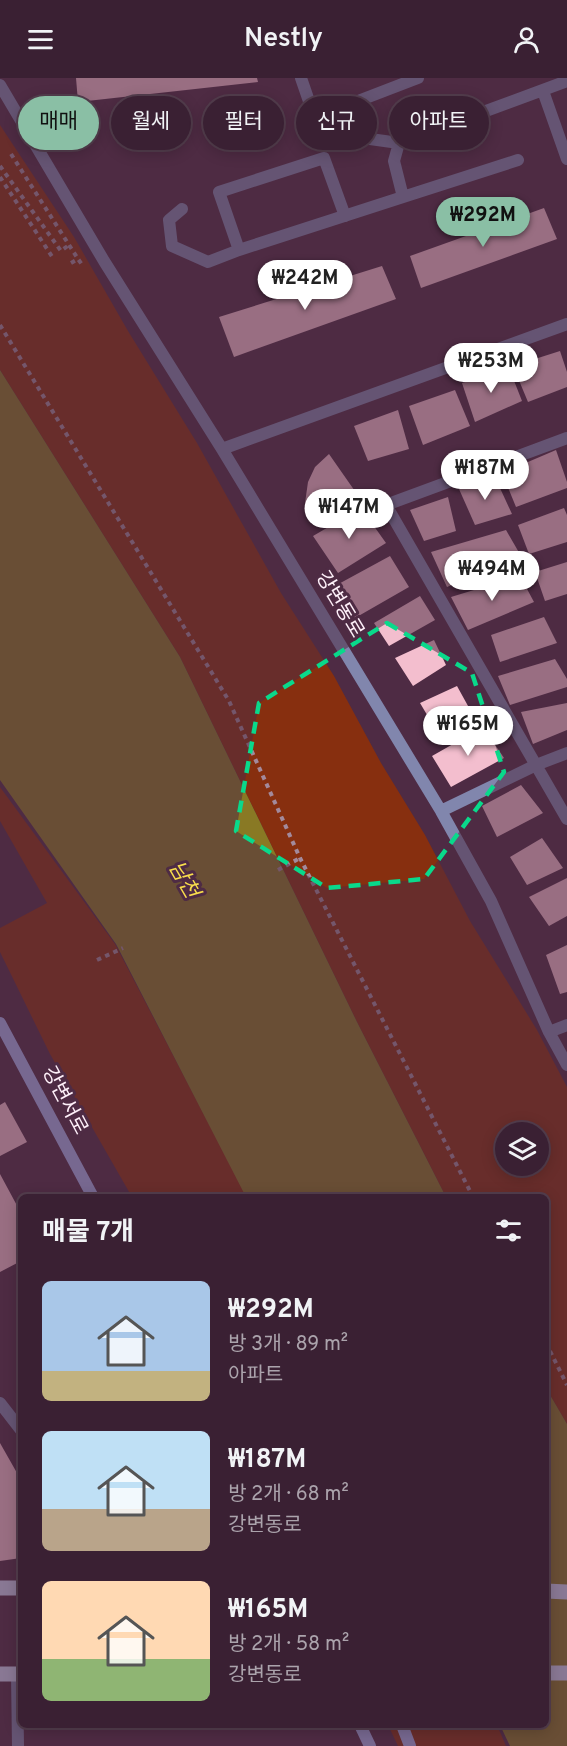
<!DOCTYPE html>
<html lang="ko">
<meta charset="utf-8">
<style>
:root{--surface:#3a2033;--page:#41283b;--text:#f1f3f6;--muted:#aba3ac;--line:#543e4e;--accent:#8abfa5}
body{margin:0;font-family:Overpass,"Noto Sans KR",sans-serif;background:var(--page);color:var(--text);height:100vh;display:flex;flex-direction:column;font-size:22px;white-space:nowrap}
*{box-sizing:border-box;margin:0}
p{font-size:20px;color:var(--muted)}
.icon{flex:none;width:33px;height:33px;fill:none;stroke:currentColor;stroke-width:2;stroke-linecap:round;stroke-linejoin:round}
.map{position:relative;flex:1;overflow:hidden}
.details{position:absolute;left:18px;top:1116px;width:531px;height:534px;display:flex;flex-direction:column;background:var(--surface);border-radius:9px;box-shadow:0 3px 15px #0003,0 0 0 2px var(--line)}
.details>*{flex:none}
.banner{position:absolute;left:18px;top:18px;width:531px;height:54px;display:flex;gap:12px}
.tools{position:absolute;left:495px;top:1044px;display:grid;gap:12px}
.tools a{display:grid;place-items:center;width:54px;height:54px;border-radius:50%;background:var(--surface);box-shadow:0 3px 15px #0003,0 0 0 2px var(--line);font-size:30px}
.price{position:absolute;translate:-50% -51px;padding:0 14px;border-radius:21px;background:#fff;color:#222;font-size:20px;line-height:39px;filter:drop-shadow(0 2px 3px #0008)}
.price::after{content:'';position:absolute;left:50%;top:36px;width:18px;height:14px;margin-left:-9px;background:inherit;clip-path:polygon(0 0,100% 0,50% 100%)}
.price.on{background:var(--accent);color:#111}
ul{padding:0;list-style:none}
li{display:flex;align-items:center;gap:18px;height:150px;padding:0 24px}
li span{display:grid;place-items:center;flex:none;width:168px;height:120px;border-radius:9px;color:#555}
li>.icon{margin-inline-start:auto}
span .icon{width:72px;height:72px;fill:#fffc;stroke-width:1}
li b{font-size:26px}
h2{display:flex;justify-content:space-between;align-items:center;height:72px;padding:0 24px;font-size:26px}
.pill{padding:0 21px;border-radius:27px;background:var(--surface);box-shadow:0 3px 15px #0003,0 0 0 2px var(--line);font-size:21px;line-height:54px}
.pill.on{background:var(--accent);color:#111}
header{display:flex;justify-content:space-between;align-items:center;height:78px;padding:0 24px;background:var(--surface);font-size:27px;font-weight:600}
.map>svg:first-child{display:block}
.green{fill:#872f0f;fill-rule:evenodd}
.water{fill:#897924}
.building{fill:#f3bece}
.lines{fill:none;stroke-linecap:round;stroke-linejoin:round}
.path{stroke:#a38a9c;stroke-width:4;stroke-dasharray:4.5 4.5;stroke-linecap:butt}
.street{stroke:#8186ad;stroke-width:12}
.secondary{stroke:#a9b1ee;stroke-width:12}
.primary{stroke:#d1d6f6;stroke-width:15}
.marked{fill:none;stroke:#09d98b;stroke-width:4.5;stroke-dasharray:12 8;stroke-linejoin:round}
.labels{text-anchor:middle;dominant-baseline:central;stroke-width:6;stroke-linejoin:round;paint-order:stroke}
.street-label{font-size:20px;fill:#fef0f9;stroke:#4e2b44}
.water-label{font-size:21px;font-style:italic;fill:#f8dd4c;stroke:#4e2b44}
</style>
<header><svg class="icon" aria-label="menu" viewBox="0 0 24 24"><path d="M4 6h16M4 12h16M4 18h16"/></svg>Nestly<svg class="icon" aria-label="person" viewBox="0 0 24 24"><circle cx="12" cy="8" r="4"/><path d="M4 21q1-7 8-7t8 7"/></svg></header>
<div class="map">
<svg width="567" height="1668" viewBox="0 0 567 1668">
<rect width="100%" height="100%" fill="#4e2b44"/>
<path class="green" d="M0,47L74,159L128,253L197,365L281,515L334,598L381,685L425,757L470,843L537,952L567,1009V1346L546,1310V1119H446L357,944L180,579L0,292ZM506,1054H538V1088H506Z
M0,709L115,866L247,1119H132L50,976L0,874V850L47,825L0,743Z
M388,1647H497L506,1668H398Z"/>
<path class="water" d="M0,292L180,579L357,944L446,1119H246L116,866L0,702Z
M546,1310L567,1346V1668H510L500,1647H546Z"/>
<path class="building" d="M76,0H257L258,4L78,24Z
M544,130L557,161L421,210L410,178Z
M382,188L396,221L234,279L219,239Z
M560,273L567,294V309L528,324L513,288Z
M509,290L522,323L475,344L462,305Z
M455,312L470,348L423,367L409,328Z
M398,332L409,371L368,383L354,348Z
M556,372L567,404V410L516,429L502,395Z
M329,376L359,419L309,444L305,425L308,404L315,389Z
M494,397L512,436L475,447L459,411Z
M448,419L456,453L424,463L410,432Z
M361,430L386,465L338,495L313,458Z
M564,430L567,437V464L529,476L518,447Z
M506,452L521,478L447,509L431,474Z
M390,478L409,509L355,540L333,509Z
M567,484V516L545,523L535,494Z
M520,498L534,524L468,552L451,519Z
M420,518L435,542L389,568L374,545Z
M544,539L557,565L500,584L491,557Z
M434,562L446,587L413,608L395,580Z
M555,581L567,601V609L510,627L498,598Z
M457,608L473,637L439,657L420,625Z
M567,625V652L533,666L521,634Z
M483,649L504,680L451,709L432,678Z
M521,707L543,735L497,759L482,728Z
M542,760L563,790L527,807L510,779Z
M567,800V838L549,848L529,819Z
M567,867V914L560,916L546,877Z
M5,1024L27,1064L0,1078V1027Z
M0,1096L21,1135V1183L0,1194Z
M0,1365L21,1402V1480L0,1483Z"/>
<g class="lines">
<path class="path" d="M11,76L78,181
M0,88L61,173L69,167
M0,99L53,180
M71,185L78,181L83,188
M0,247L229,623L300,780L473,1119
M278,792L300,780
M97,882L123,870
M546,1265L567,1307"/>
<path class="street" d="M301,0L311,29L370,61L399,65L567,3
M0,7L104,183L222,371L441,733L491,823L549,954L567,987
M543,13L567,81
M333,41L345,28L418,0
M403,119L518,82
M182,131L169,142L172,168L208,184L239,172L403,119L394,83L399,65
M239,172L219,114L324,80L345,138
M567,360L386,427L567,741
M222,371L567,246
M441,733L536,687L567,675
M549,954L567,947
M0,1325L21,1352
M17,1596L18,1668"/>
<path class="secondary" d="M0,945L93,1119
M360,1647L370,1668
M402,1647L410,1668"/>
<path class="primary" d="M0,1510H21
M546,1513L567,1514
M546,1595H567
M0,1596H21"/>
</g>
<path d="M0 0H567V1668H0ZM387,545L472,595L504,694L424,801L327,810L236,753L259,625Z" fill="#4e2b44" fill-opacity=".55" fill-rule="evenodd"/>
<path class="marked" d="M387,545L472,595L504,694L424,801L327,810L236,753L259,625Z"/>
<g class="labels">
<g class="street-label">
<text transform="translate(339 527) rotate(59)">강변동로</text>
<text transform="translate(64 1023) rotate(62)">강변서로</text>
</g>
<g class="water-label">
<text transform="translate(183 802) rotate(60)">남천</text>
</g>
</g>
</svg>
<div class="tools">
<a><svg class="icon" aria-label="layers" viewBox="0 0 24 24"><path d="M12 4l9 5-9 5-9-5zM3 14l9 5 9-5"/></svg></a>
</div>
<b class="price on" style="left:483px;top:170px">₩292M</b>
<b class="price" style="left:305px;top:233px">₩242M</b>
<b class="price" style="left:491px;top:316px">₩253M</b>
<b class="price" style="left:485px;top:423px">₩187M</b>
<b class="price" style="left:349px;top:462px">₩147M</b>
<b class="price" style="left:492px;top:524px">₩494M</b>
<b class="price" style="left:468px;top:679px">₩165M</b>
<div class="banner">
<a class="pill on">매매</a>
<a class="pill">월세</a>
<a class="pill">필터</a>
<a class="pill">신규</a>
<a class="pill">아파트</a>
</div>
<section class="details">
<h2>매물 7개<svg class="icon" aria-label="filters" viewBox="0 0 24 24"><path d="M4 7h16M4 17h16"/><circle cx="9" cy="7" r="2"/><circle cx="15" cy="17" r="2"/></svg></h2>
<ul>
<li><span style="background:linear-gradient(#a9c7e8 75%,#c2b280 0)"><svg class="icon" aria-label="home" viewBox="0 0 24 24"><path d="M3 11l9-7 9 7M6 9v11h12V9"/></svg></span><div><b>₩292M</b><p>방 3개 · 89 m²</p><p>아파트</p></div></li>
<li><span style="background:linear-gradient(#bfe0f5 65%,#b9a48a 0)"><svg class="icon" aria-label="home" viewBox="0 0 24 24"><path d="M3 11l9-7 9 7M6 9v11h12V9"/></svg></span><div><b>₩187M</b><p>방 2개 · 68 m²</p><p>강변동로</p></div></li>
<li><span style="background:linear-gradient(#ffd9b3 65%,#8fb573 0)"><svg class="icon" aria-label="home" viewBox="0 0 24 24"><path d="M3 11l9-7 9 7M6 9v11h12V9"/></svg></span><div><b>₩165M</b><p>방 2개 · 58 m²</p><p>강변동로</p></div></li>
</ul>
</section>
</div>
